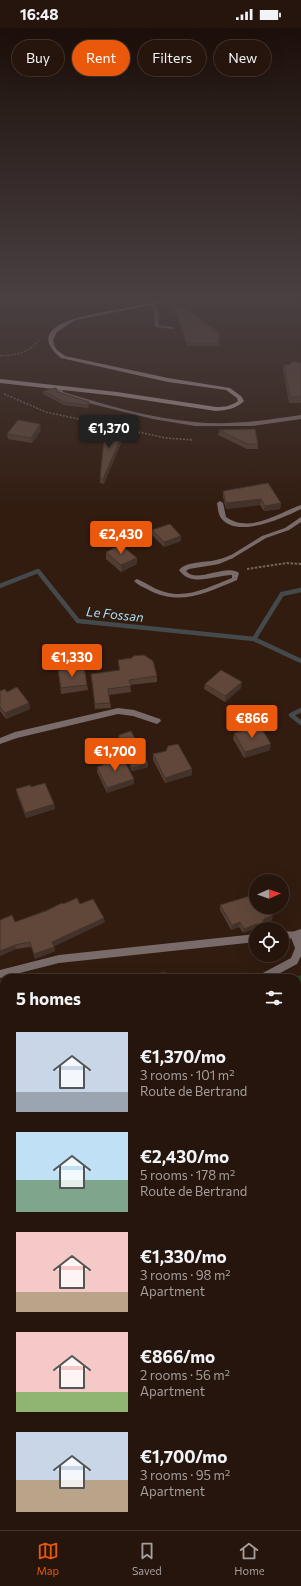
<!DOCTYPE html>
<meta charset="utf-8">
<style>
:root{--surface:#26150c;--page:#2e1e15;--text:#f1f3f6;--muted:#a49f9d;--line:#42342d;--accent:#ea580c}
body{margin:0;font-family:Commissioner,sans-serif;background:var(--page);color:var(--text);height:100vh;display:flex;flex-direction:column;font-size:15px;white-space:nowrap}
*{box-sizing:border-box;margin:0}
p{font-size:13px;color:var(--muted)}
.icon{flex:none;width:22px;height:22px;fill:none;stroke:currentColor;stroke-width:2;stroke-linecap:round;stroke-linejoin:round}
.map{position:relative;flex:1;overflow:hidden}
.side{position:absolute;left:0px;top:946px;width:301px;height:556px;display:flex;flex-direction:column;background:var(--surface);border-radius:12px 12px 0 0;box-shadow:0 4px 16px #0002,0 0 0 1px var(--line)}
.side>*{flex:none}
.guide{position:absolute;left:12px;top:12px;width:277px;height:36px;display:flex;gap:8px}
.needle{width:26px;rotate:88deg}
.tools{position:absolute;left:249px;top:846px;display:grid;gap:8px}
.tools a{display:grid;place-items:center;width:40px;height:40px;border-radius:50%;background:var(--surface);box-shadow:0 4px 16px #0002,0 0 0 1px var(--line);font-size:20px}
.price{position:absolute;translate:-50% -34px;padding:0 9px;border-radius:4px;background:var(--accent);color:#fff;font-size:13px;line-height:26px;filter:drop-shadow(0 1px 2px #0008)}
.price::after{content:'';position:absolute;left:50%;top:24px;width:12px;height:9px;margin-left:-6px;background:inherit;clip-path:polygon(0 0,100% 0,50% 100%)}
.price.current{background:#222;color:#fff}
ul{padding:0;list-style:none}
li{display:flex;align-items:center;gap:12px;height:100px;padding:0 16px}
li span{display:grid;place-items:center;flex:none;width:112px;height:80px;border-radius:0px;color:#555}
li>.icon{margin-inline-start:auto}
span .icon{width:48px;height:48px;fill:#fffc;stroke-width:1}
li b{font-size:17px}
h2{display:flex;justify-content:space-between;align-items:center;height:48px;padding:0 16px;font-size:17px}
.tag{padding:0 14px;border-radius:18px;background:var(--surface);box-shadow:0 4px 16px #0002,0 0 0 1px var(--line);font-size:14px;line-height:36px}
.tag.current{background:var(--accent);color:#fff}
.status{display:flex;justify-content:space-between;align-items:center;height:28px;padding:0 20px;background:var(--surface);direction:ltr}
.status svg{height:11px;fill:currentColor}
.tabs{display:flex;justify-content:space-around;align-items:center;height:56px;border-top:1px solid var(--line);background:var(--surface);font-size:11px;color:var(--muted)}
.tabs a{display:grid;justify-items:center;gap:2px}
.tabs .current{color:var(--accent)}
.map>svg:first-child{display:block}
.green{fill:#194b15}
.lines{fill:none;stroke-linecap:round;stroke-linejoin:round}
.stream{stroke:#44494b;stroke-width:4.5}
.path-far3{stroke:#776459;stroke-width:1.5;stroke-dasharray:2 1.5;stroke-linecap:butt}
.path-far2{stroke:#776459;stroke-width:2;stroke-dasharray:2.5 1.5;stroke-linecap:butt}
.path-far1{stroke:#776459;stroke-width:3;stroke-dasharray:3.5 2;stroke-linecap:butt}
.path{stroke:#776459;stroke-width:3.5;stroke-dasharray:4.5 3;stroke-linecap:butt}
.lane{fill:#7a6b6b;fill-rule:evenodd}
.street{fill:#7a6b6b;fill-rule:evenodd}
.secondary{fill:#ac9594;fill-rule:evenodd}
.wall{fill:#533d32}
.shaded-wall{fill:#433229}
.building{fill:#60473a;stroke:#433229}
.labels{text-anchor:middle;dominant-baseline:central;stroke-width:4;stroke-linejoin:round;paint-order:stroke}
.water-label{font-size:13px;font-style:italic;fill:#a5ddf1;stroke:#321c10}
</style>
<div class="status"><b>16:48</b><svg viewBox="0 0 49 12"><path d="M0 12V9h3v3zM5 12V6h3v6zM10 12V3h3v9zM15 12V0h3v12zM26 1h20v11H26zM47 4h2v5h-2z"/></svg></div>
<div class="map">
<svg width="301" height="1502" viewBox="0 0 301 1502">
<rect width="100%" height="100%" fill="#321c10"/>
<path class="green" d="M301,947V999L297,998V950H295Z
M297,1026H301V1502H7L6,1498H297Z
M0,1057H4V1492L0,1477Z"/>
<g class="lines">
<path class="stream" d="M0,558L38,543L78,593L254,611L301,633
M254,611L282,566L301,562
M301,682L291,687L301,695"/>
<path class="path-far3" d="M0,328C16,327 29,325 39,312
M4,366L46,384L166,410L192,412"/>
<path class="path-far2" d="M247,541L287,535L301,536"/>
<path class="path-far1" d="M297,1018H301"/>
<path class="path" d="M0,1138H4"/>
<path class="lane" d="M152,275L158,282L159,297L173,299V301L155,299L154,282L150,276Z
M220,473L223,475L226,489C250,506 278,485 301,477V481C283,490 237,511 221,490C218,486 218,480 217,475Z
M231,527L234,529L233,530L219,536L189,541L186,543C196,556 227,535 239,545L237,552C206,565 179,579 147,561C142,559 137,556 134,553L137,551L139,552C148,556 156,562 165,564C188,571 211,558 232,550V547C215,547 191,560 179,542C187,533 204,535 216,532C221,531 226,529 231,527Z
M118,680L134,682L160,691L161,693L157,696L133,688L118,686L17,710L0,716V710L15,704Z
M301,901V928L297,936L271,950H257L259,947L291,930L295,920L290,907L292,904Z"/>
<path class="street" d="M60,358L63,360V364C106,377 150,390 194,394C230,398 266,392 301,387V391L252,398H195L153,391L88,375L59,366L57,360Z
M301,489V494L289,502L266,510L233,530L231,531L228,529L262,508L285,500Z
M282,903L298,904L300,907L298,910L282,911Z
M256,906V914L59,935L0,950V942L59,927Z"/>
<path class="secondary" d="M168,272H176L76,292L69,296L57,304L53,312L54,317L57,322L65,328L168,350L230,360L241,368L244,373C236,381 226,382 216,383L117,368L0,355V351L117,364L216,379C225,379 231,378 238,373L237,370L226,362L168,354L61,330C19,295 94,286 116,282C133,278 150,275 168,272Z"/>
</g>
<path class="wall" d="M172,272L219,315V318H187L172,275Z
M301,335V375H289L283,341L284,336L290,337Z
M43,363L58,364L89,374V377L88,380L64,377L43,366Z
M41,402L32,415L8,411L7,406Z
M219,402L258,416V421H247L218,407Z
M123,410L104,456L100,455V450Z
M223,463L281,475L280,481L264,483L260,477L226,481L223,469Z
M152,502L181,513L164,519L152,507Z
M106,524L137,536L121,544L106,531Z
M118,632L157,648V654L130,657L131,664L109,667L111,680L95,681L91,646L119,643Z
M58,642L87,657L88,662L61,666Z
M205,656L241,660L225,674L204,661Z
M0,663L7,664L29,675L30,681L6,691L0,683Z
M234,705L270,722L244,730L233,711Z
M119,707L148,736V739L132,743L120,717Z
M153,726L192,747L165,755L153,732Z
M109,732L134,756L107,765L97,744V739L109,735Z
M31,759L54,776L55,781L26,790L17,766L16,761Z
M256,873L272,892L263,895L260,901L256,900L243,905L239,899L231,902L220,882V877Z
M63,876H80L105,894L54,918L55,923L35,931L31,919L16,921L0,928V892L15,894Z"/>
<path class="shaded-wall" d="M89,374V377L88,380L87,377Z
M40,396L41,402L32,415L31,410Z
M123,405V410L104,456L103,451Z
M261,471L260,477L226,481V475Z
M281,475L280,481L264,483L265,478Z
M181,508V513L164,519V514Z
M137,530V536L121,544V537Z
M242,654L241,660L225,674V668Z
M29,675L30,681L6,691L5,685Z
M271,716L270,722L244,730L245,724Z
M148,736V739L132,743V740Z
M192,741V747L165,755V750Z
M134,751V756L107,765V760Z
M54,776L55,781L26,790L25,785Z
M273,887L272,892L263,895L260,901L261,897L264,891Z
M104,890L105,894L53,919L52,914Z
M240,894L239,899L231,902L232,897Z
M257,896L256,900L243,905L244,901Z
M15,917L16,921L0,928V923Z
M54,919L55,923L35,931L34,926Z
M4,1008V1012L2,1013L1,1009Z"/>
<path class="building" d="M172,272L219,304V315H187Z
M292,333L301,335V369H290L284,336L290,337Z
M56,360L58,364L89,374L87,377L64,374L43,363Z
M18,392L40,396L31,410L7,406Z
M255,401L258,416H247L219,402Z
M105,402L123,405L103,451L100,450Z
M268,455L281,475L265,478L261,471L226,475L223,463Z
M170,496L181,508L164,514L152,502Z
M121,517L137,530L121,537L106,524Z
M144,627L153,633L157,648L129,652L131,658L108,661L110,675L95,676L91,646L120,642L118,632L132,630L133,628Z
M84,639L87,657L61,660L58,642Z
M221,642L242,654L225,668L205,656Z
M17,659L29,675L5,685L0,679V663L5,661L7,664Z
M260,698L271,716L245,724L234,705Z
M131,703L148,736L132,740L119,713V707Z
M178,716L192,741L165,750L153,726L166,723L168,718Z
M122,728L134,751L107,760L97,739L109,735V732Z
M45,755L54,776L25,785L16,761L30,757L31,759Z
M253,867L256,873V879H268L273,887L264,891L261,897L257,896L244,901L240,894L232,897L220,877Z
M77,870L80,876L93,871L104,890L52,914L54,919L34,926L30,914L15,917L0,923V892L12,887L15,894L46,883L62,875L63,876Z
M165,944L166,948L176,946L177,950H141Z
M4,990V1008L1,1009L0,1005V991Z"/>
<linearGradient id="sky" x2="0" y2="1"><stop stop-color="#1c0f09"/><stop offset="0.56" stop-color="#494042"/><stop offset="1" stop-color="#494042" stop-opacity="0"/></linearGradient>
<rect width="301" height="482" fill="url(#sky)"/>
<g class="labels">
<g class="water-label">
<text transform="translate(115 586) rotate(6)">Le Fossan</text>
</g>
</g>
</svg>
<div class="tools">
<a><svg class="needle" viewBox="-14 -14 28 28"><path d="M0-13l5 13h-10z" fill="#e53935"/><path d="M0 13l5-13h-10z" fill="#a49f9d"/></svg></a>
<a><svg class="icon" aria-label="locate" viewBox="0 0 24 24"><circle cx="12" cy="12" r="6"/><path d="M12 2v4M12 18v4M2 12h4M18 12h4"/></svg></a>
</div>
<b class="price current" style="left:109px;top:421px">€1,370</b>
<b class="price" style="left:121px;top:527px">€2,430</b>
<b class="price" style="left:72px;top:650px">€1,330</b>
<b class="price" style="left:252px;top:711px">€866</b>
<b class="price" style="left:115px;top:744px">€1,700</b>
<div class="guide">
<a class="tag">Buy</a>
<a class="tag current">Rent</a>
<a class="tag">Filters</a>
<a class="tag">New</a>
</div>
<section class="side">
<h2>5 homes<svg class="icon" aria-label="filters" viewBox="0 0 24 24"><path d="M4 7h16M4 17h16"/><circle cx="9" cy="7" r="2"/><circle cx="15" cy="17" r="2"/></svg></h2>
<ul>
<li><span style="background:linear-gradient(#c9d6e8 75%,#9aa5b1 0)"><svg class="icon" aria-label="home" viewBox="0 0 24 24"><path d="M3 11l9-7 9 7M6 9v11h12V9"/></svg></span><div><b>€1,370/mo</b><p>3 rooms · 101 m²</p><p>Route de Bertrand</p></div></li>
<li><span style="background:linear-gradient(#bfe0f5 60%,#7fa58c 0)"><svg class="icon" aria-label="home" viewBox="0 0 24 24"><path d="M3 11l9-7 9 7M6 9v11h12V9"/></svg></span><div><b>€2,430/mo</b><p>5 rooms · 178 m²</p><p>Route de Bertrand</p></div></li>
<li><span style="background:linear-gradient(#f6c9c9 75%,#b9a48a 0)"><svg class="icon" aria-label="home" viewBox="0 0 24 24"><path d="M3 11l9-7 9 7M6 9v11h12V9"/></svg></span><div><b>€1,330/mo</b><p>3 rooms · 98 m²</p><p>Apartment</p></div></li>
<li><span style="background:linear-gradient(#f6c9c9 75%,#8fb573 0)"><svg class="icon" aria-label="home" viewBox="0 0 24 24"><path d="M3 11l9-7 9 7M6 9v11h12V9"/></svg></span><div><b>€866/mo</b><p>2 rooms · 56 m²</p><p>Apartment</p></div></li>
<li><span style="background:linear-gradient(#c9d6e8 60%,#b9a48a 0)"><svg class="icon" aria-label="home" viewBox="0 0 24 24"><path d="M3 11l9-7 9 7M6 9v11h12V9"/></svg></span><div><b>€1,700/mo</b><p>3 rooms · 95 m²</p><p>Apartment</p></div></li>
</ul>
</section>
</div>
<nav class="tabs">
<a class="current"><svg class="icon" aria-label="map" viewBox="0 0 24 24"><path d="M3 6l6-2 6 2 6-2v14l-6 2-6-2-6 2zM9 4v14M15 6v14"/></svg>Map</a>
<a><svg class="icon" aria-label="saved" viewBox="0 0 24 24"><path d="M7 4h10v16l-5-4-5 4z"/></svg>Saved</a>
<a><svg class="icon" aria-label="home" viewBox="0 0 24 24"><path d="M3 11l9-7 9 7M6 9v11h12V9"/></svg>Home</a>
</nav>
